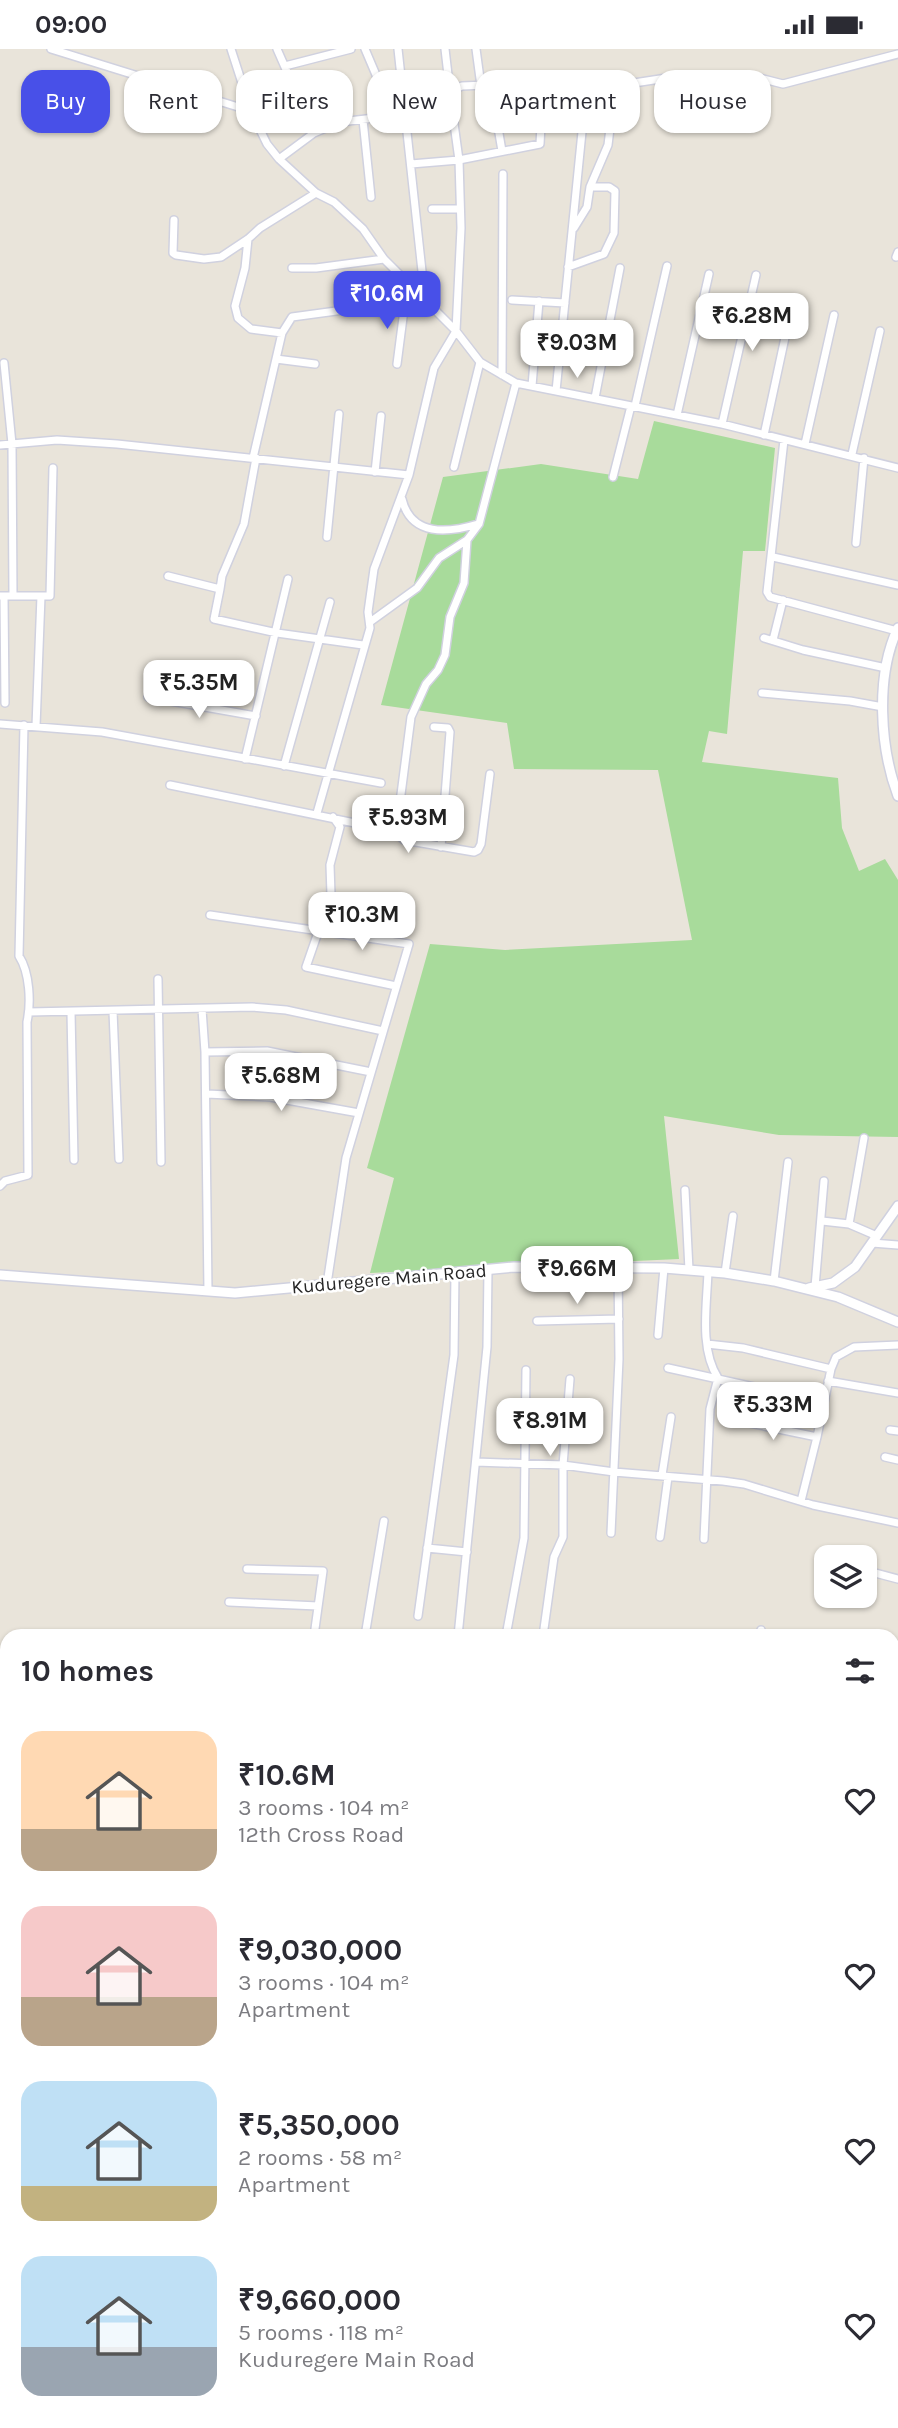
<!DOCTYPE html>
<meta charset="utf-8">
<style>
:root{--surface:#fff;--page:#f7f7f7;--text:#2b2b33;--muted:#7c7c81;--accent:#4850e8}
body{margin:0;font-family:Karla,sans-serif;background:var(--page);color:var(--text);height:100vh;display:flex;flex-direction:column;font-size:26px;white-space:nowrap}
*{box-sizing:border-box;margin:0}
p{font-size:23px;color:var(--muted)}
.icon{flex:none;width:38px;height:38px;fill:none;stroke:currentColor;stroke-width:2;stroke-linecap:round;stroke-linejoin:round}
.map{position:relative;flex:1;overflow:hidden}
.panel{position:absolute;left:0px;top:1580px;width:900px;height:800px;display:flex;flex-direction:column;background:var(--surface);border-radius:21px 21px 0 0;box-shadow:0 2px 5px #0004}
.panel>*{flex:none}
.guide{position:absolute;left:21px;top:21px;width:858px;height:63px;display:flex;gap:14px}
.buttons{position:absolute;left:814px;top:1496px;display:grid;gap:14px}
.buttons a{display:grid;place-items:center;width:63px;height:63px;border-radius:14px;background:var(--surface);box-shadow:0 2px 5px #0004;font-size:35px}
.price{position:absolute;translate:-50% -60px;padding:0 16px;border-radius:14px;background:#fff;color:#222;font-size:23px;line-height:46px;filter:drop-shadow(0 2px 4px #0008)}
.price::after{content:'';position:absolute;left:50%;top:42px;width:21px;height:16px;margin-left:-10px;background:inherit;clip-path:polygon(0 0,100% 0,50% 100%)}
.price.on{background:var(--accent);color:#fff}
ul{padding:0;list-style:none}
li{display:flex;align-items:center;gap:21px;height:175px;padding:0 21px}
li span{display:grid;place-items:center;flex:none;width:196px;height:140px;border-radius:21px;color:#555}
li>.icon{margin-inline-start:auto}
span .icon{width:84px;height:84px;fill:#fffc;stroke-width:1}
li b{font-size:30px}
h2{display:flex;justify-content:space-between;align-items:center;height:84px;padding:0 21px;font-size:30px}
.pill{padding:0 24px;border-radius:21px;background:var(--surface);box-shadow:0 2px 5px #0004;font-size:24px;line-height:63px}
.pill.on{background:var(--accent);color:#fff}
.status{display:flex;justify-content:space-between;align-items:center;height:49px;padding:0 35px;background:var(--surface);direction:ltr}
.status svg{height:19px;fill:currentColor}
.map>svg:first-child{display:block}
.green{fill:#a8db9b}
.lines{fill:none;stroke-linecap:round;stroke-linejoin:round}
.stream{stroke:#76b7e2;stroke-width:2.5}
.minor-casing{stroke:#d0d1df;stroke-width:10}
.tertiary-casing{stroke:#d0d1df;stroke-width:12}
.minor{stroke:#fff;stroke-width:7}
.tertiary{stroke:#fff;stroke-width:9}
.labels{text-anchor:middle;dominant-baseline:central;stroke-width:5;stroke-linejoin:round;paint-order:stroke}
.street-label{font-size:19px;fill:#272727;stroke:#fff}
</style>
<div class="status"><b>09:00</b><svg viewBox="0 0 49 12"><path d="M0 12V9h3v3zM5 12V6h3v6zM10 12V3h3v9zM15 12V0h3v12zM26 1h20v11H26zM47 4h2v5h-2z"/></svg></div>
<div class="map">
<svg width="898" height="2379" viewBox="0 0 898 2379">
<rect width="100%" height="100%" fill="#e9e4da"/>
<path class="green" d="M654,372L775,399L765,502H743L727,685L709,682L702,713L838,729L842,779L859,822L885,810L898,831V1088L779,1086L664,1067L679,1210L370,1224L394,1129L367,1119L430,895L505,901L692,891L658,721L514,720L507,674L381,656L443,428L541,415L638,430Z"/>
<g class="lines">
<path class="stream" d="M892,2203L898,2204
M739,2379L749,2373"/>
<defs>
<path id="minor" d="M51,0L251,62
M231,0L251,62L267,95L279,110L316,144L334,153L363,180L384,210L456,282L480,313L516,334L722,375L898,419
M277,0L314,84
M365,0L393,66
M476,0L481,37
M285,17L351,0
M451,42L462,37L535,34L606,26L634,34L686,26L720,30L752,27L783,35L898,5
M495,61L502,102
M363,71L371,148
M279,110L314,84L340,73L452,60L445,0
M411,115L459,111L540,95L542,57
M432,160H460
M174,171L173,204L176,206L204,210L221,208L248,190L260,179L316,144
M574,179L587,158L590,138L608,96L611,71
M248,190L245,219L235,257L238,269L251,280L282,284
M896,208L898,203
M568,218L604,205L614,184L615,142L609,138H590
M292,219H316L384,210
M512,251L565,254
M276,310L315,315
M4,314L12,395L13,547
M397,315L405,253
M502,326L503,125
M532,337L539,252
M556,342L584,63
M595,349L620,219
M635,357L667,217
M677,366L709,225
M722,375L756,226
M764,386L789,270
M784,391L767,543L770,548L897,582
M805,395L834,266
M0,396L57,391L117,395L409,426
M852,405L880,282
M253,409L282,284L292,268L425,250L398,0
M454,418L480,313
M375,423L381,367
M613,428L631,357
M402,450C411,488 448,484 478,475
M327,488L339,365
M856,494L864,409
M773,508L898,536
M168,527L220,540L214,570L277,584L363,596
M220,540L222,527L244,475L256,409
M0,547H50L53,419
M4,547L5,654
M370,573L417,539L439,509L467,491
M764,589L803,601L886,619
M773,591L783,551
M762,644L850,652L883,658
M148,648L256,667
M0,675L102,683L381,734
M36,677L41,547
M434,678L448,679L450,683L441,798
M245,710L288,530
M284,717L330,553
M170,736L379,779L390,778L404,791L474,803L478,801L481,795L490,725
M317,764L370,579L368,563L374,520L409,426L434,319L456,282L461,179L459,111L452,60
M333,768L340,778L330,816L331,846L306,918L396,937
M396,784L411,668L426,635L438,621L445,606L450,568L464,534L467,491L479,475L516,334
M210,866L409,895L346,1109L327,1235
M158,930L161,1113
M202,960L205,1003L208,1242
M113,962L119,1110
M29,963L252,958L286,961L383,982
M71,963L74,1111
M205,1003L267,1002L371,1023
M206,1045L270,1048L359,1064
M0,1137L5,1132L28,1126L27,973C31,954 30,924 19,907L24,676
M685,1141L689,1221
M822,1172L849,1175L877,1187
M849,1175L864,1089
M872,1194L898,1196
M725,1224L733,1167
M774,1232L788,1113
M815,1238L824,1132
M537,1272L619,1270
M658,1286L664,1219
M707,1295L743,1299L831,1320
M668,1319L823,1353
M828,1332L898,1344
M735,1371L817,1388
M890,1381L898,1382
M885,1408L898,1411
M476,1413L563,1416L614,1423L723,1432L744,1435L813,1456L898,1474
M662,1426L671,1368
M801,1452L817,1388L831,1320L836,1308L854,1298L898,1296
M611,1484L619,1310L618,1218
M660,1488L668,1428
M704,1490L710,1360L718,1329C699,1299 707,1256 708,1222
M427,1499L467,1503
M247,1520L323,1522L314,1587
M864,1521L898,1530
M229,1553L318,1557
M418,1567L454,1306L455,1223
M365,1587L384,1472
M458,1587L487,1298L488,1221
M506,1587L524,1489L526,1321
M543,1587L554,1508L563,1488V1416L570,1330
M761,1587V1581
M892,1691L898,1686
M892,1801H898
M0,1828L7,1765
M892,1844L898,1845
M898,1866L893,1926L898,1931
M892,2041H898
M0,2147L7,2148
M892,2216L898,2217
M0,2316L7,2317
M892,2335H898
M570,2373L576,2379
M816,2373L817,2379
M862,2373V2379
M582,2379L584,2373
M624,2379V2373"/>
<path id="tertiary" d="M898,579C875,627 880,699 898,747
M0,1226L235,1244L514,1218L664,1219L725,1224L774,1232L838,1248L898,1273
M809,1239L833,1234L855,1218L898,1157"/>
</defs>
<use href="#minor" class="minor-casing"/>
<use href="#tertiary" class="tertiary-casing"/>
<use href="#minor" class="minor"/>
<use href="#tertiary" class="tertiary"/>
</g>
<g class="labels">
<g class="street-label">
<text transform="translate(389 1230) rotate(-5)">Kuduregere Main Road</text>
</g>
</g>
</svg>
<div class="buttons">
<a><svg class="icon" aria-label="layers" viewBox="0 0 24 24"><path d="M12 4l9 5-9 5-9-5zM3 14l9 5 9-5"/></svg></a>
</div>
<b class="price on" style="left:387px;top:282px">₹10.6M</b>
<b class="price" style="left:752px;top:304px">₹6.28M</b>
<b class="price" style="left:577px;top:331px">₹9.03M</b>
<b class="price" style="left:199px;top:671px">₹5.35M</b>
<b class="price" style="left:408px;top:806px">₹5.93M</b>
<b class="price" style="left:362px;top:903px">₹10.3M</b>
<b class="price" style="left:281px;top:1064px">₹5.68M</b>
<b class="price" style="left:577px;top:1257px">₹9.66M</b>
<b class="price" style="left:773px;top:1393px">₹5.33M</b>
<b class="price" style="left:550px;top:1409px">₹8.91M</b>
<div class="guide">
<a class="pill on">Buy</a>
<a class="pill">Rent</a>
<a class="pill">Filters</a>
<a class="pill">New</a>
<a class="pill">Apartment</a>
<a class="pill">House</a>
</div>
<section class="panel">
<h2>10 homes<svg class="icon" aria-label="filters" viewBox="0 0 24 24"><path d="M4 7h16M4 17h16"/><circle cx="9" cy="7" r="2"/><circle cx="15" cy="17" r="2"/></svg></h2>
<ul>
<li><span style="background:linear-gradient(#ffd9b3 70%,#b9a48a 0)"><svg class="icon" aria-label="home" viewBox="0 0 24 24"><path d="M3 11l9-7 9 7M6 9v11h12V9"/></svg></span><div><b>₹10.6M</b><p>3 rooms · 104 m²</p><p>12th Cross Road</p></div><svg class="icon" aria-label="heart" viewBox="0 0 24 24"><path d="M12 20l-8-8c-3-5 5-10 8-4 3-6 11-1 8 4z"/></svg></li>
<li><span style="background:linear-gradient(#f6c9c9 65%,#b9a48a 0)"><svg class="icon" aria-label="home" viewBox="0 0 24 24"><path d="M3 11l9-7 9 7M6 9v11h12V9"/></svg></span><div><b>₹9,030,000</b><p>3 rooms · 104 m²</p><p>Apartment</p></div><svg class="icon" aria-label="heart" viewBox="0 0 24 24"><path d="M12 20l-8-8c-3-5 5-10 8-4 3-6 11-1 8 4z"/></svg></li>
<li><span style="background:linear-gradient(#bfe0f5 75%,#c2b280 0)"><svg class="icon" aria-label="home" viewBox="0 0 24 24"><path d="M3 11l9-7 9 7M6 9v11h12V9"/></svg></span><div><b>₹5,350,000</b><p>2 rooms · 58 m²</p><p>Apartment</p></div><svg class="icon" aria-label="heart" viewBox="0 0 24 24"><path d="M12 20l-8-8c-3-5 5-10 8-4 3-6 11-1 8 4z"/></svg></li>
<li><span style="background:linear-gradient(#bfe0f5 65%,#9aa5b1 0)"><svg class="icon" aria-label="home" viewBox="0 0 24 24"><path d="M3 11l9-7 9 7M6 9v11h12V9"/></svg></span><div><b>₹9,660,000</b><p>5 rooms · 118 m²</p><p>Kuduregere Main Road</p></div><svg class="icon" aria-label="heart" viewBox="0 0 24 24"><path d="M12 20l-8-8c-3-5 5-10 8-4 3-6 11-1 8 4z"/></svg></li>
</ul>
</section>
</div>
